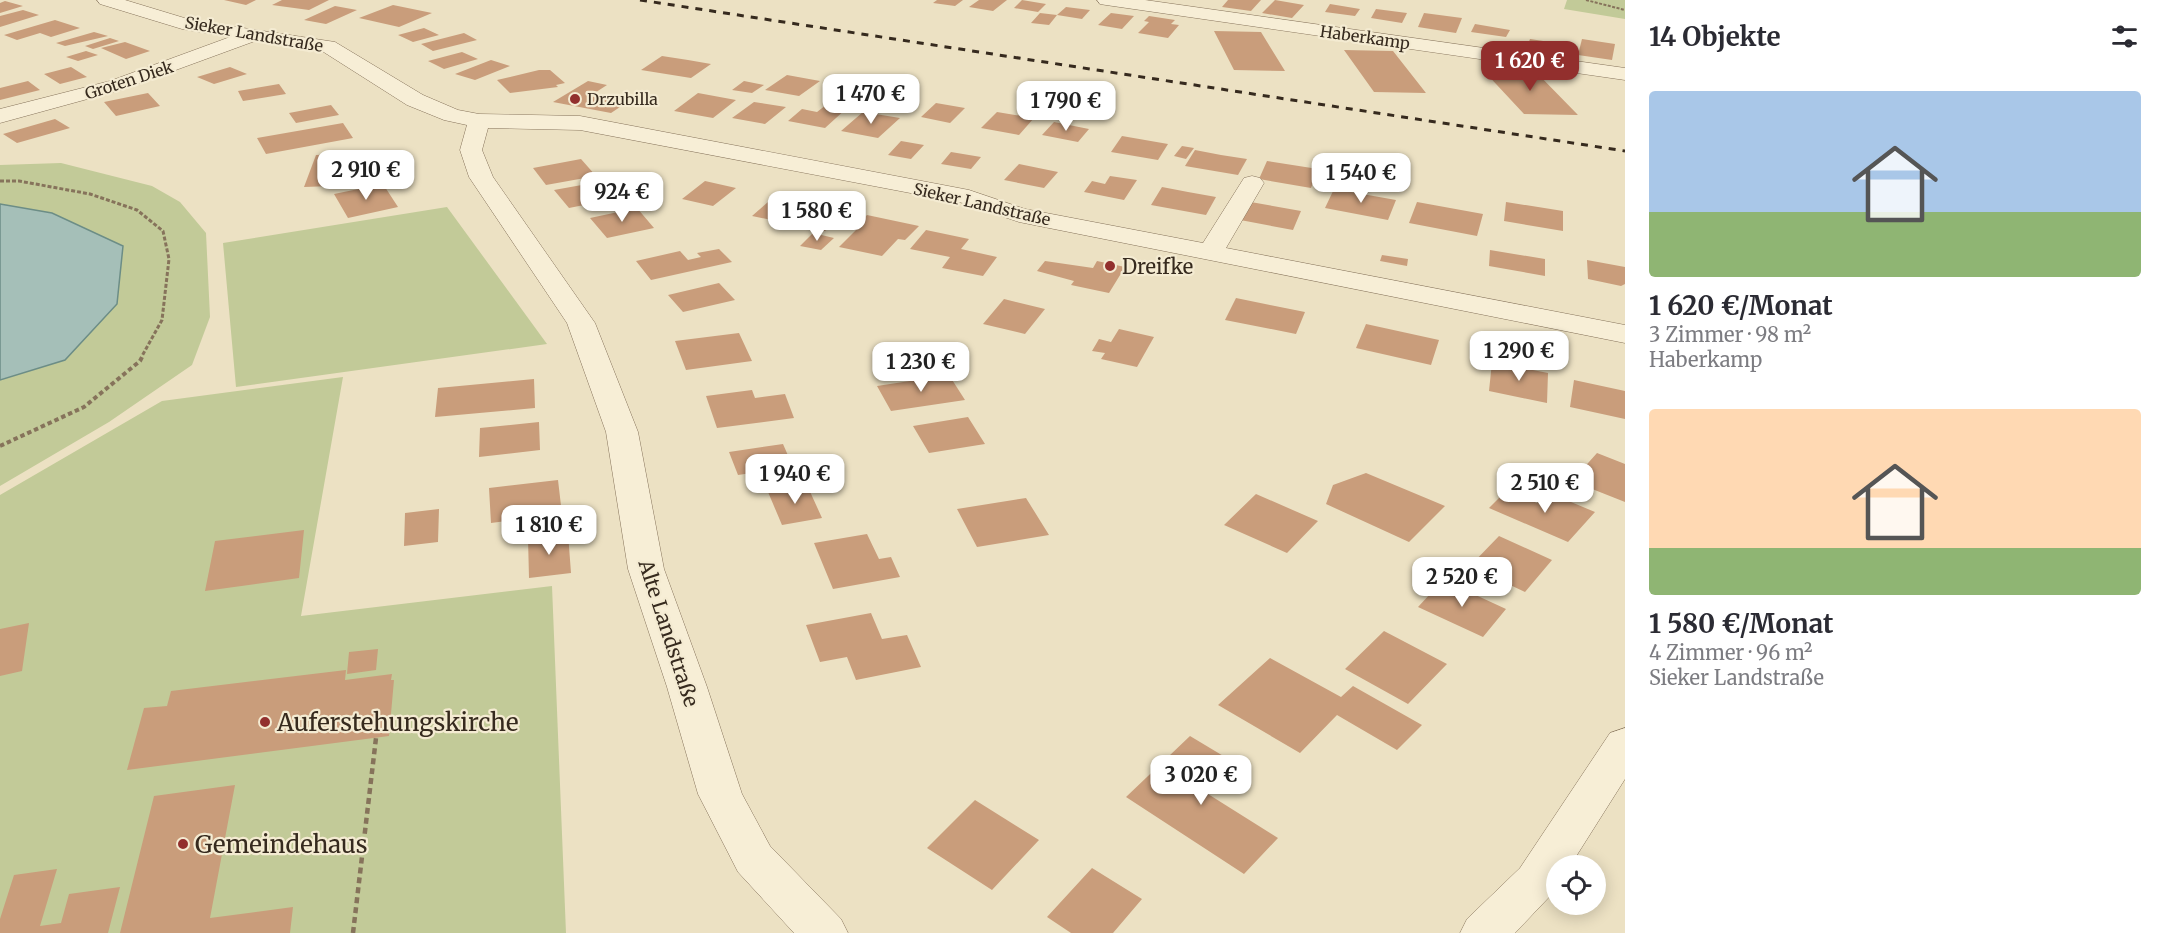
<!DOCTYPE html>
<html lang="de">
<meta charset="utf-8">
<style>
:root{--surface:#fff;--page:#f7f7f7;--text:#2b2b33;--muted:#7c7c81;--accent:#922f2d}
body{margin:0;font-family:Merriweather,serif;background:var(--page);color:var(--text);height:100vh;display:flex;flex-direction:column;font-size:22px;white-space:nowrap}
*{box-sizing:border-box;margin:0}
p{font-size:20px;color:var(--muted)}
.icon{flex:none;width:33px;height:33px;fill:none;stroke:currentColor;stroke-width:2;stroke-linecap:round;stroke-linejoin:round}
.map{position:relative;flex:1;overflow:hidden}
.drawer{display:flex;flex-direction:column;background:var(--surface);width:540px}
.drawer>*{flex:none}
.controls{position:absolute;left:1546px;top:855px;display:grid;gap:12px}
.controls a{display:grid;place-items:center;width:60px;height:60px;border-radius:50%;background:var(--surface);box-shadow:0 3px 15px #0003;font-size:30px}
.price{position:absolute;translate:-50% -51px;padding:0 14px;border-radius:12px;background:#fff;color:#222;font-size:20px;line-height:39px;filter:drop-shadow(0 2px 3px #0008)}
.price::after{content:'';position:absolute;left:50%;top:36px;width:18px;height:14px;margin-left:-9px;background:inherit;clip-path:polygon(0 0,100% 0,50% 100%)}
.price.active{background:var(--accent);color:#fff}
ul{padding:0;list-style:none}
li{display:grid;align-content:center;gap:12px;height:318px;padding:0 24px}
li span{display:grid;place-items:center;height:186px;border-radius:6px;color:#555}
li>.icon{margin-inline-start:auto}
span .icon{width:108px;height:108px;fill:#fffc;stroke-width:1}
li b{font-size:26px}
h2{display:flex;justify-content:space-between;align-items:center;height:72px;padding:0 24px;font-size:26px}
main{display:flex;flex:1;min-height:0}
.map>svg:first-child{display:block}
.green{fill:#c2ca98}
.water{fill:#a5bfb8;stroke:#6c8d86;stroke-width:1.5}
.building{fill:#c99d7b}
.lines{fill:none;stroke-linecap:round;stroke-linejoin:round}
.minor-casing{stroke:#86735b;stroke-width:1}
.path-far3{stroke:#86735b;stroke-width:2;stroke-dasharray:3 1.5;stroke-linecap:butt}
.path-far2{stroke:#86735b;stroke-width:3;stroke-dasharray:4 2;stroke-linecap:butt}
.path-far1{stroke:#86735b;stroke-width:4;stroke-dasharray:4.5 3;stroke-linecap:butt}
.path{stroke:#86735b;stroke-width:4.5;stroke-dasharray:6 4;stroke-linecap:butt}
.minor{fill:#f7eed6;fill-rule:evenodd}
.rail{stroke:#362a1e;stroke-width:3;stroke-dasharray:7 7;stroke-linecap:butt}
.poi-dot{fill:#922f2d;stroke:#f4ebd2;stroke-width:2}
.labels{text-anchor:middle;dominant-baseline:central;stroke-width:4.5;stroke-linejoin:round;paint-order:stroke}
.far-street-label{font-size:16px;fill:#362a1e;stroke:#f4ebd2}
.far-poi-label{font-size:16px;fill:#362a1e;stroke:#f4ebd2;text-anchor:start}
.poi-label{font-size:20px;fill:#362a1e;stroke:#f4ebd2;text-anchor:start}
.street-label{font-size:20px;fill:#362a1e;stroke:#f4ebd2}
.near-poi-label{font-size:24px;fill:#362a1e;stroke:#f4ebd2;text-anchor:start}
</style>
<main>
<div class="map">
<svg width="1625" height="933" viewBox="0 0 1625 933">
<rect width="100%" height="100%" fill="#ece1c3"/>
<path class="green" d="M1567,0H1625V19L1564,9Z
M61,163L152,186L180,202L206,233L210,317L192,365L109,422L0,486V380L65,360L117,304L52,213L0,204V165Z
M447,207L547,344L236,387L223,243Z
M343,377L301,616L552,586L566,933H0V495L162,401Z"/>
<path class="water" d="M0,204L52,213L123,246L117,304L65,360L0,380Z"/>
<path class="building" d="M224,0H256L246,5Z
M282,0H329L309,10L272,5Z
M937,0H963L955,6L933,3Z
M979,0H1007L993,11L969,7Z
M1022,0L1046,4L1038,12L1014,8Z
M1228,0H1261L1251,11L1222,7Z
M1275,0L1304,5L1292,18L1262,13Z
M5,1L23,6L0,13V3Z
M1330,4L1360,9L1355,16L1325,12Z
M393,5L432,13L399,27L359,18Z
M335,6L357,10L326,24L304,20Z
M1066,7L1090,10L1082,19L1057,15Z
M1376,9L1407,13L1402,23L1371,18Z
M23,10L39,15L0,27V16Z
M1040,13L1057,15L1049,25L1031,23Z
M1111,13L1134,16L1122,29L1098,25Z
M1424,13L1462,18L1456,33L1418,27Z
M1149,16L1175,20L1171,24L1179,25L1168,38L1138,33L1149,22L1144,21Z
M55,20L80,28L51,37L40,33L17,40L4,35Z
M1475,24L1510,30L1506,37L1471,32Z
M424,28L439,35L413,42L398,35Z
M1214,31L1261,32L1285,71L1234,70Z
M94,32L108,36L65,46L56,43Z
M464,33L477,40L433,51L421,44Z
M110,38L119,41L93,49L85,46Z
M1530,39L1563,44L1562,53L1527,47Z
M1582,39L1615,44L1612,60L1578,55Z
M125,42L150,51L126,59L101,48Z
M1344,50L1393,51L1426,93L1374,92Z
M86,51L98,55L78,61L66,57Z
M462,52L478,59L444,69L428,61Z
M662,56L688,60L711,64L691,78L641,70Z
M491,60L510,66L475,80L455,74Z
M71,67L87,77L60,84L44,74Z
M230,67L247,74L214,84L197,77Z
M539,70H550L565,83L556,85L558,87L510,93L497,80Z
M1483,70H1534L1578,115L1524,114Z
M787,75L820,81L799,96L765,90Z
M28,81L40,90L0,100V88Z
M588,81L607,85L590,96L626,103L611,113L553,102Z
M744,81L764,85L752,93L732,90Z
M279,84L286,94L243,101L238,91Z
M148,93L160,106L116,116L104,102Z
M698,93L736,100L713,118L674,111Z
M754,102L786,107L765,124L732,118Z
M936,103L965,108L950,123L921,117Z
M331,105L339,115L296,123L289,113Z
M826,105L847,108L825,128L788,121L802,109L817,112Z
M863,112L900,118L878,138L841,131Z
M997,112L1034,118L1019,135L981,128Z
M55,119L70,128L17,143L3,134Z
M1054,122L1089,129L1078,142L1042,135Z
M343,123L353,138L266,154L257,138Z
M1122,136L1168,144L1158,160L1111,152Z
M901,141L924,145L911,159L888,155Z
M1182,146L1194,148L1186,159L1174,156Z
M1195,150L1221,155L1247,159L1238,175L1185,166Z
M951,152L981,157L971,169L941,164Z
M369,153L359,185L304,187L316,155Z
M581,159L596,176L546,185L533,168Z
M1267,161L1318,169L1311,188L1259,179Z
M1019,164L1058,172L1044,188L1004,180Z
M1110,176L1137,180L1124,200L1084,192L1092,181L1105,184Z
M604,181L619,198L569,208L554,190Z
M705,181L736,188L713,206L682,199Z
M383,184L398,207L348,218L334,194Z
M1162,187L1188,192L1216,197L1206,215L1151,205Z
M1334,189L1396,200L1388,220L1325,208Z
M776,195L846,210L825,231L752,216Z
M1245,201L1301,211L1293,230L1235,219Z
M1417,202L1483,214L1477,236L1409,223Z
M1506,202L1563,211V231L1504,221Z
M637,208L654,228L607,238L590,218Z
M867,215L919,226L905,240L898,239L882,256L839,247L856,230H853Z
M926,230L969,239L961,249L997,257L983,276L942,268L950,257L910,249Z
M813,233L834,238L821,250L800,246Z
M719,249L732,262L651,280L636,261L680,251L688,260L701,257L697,253Z
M1490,250L1545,259V276L1489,266Z
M1382,255L1408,259L1407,266L1380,261Z
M1587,260L1625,267V284L1621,286L1588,279Z
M1045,261L1093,268L1097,261L1125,267L1109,293L1071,285L1074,281L1037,271Z
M719,283L735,300L683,312L668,295Z
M1236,298L1270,305L1305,312L1296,334L1225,320Z
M1004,299L1045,309L1025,334L983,324Z
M1366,324L1439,340L1431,365L1356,348Z
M1119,329L1154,337L1137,367L1101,359L1105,353L1092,351L1099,339L1111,342Z
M739,333L752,361L686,370L675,341Z
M1492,362L1548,373L1547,403L1489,391Z
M949,375L965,400L891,411L877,386Z
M534,379L535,408L435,417L438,388Z
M1574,380L1625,391V419L1570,407Z
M752,390L755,398L785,394L794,418L717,428L706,396Z
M968,417L985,444L929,453L913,426Z
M539,422L540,450L479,457L480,428Z
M783,444L793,467L738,475L729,452Z
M1597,453L1625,464V502L1572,481Z
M1366,473L1445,506L1409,542L1326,504L1333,485Z
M558,480L562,514L491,523L489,488Z
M807,485L822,518L782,525L768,492Z
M1507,490L1537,503L1547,492L1595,512L1568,542L1489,508Z
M1256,494L1318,521L1287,553L1224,525Z
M1026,498L1049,535L977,547L957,509Z
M439,509L438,542L404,546L405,513Z
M304,530L299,578L205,591L215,541Z
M568,533L571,573L529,578L528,538Z
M867,534L879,559L891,557L900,577L833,589L814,543Z
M1499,536L1552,560L1525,592L1470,566Z
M1443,580L1506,609L1483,637L1418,607Z
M871,613L882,639L907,635L921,667L856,680L847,657L820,662L806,625Z
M29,623L22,671L0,676V629Z
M1384,631L1447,664L1408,704L1345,669Z
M378,649L376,670L347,674L349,652Z
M1270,658L1341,697L1353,686L1422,725L1397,750L1337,715L1300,753L1218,705Z
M346,670L345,680L392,674L391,680H394L389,736L127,770L144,708L167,706L171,691Z
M1190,736L1230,760L1200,789L1278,838L1244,874L1126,797Z
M235,785L210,918L293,907L290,933H120L154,796Z
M975,800L1039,840L992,890L927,848Z
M1092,868L1142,899L1113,933H1071L1047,917Z
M57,869L40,926L61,923L69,894L120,887L108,933H0V919L14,875Z"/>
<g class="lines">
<defs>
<path id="minor" d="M97,0H125L191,20L335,42L423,95L458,110L479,114L580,116L969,190L1025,209L1203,243L1244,178L1252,176L1260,178L1264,183L1226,248L1625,325V343L1019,222L963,203L580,130L488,128L482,150L493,177L595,323L638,432L664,569L707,687L742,794L770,846L841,919L848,933H794L738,872L698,794L667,687L628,569L606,432L567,323L469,177L460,150L467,125L444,120L407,105L322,51L255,41L124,89L0,123V109L110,81L230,37L182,29L100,4Z
M1097,0H1145L1625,68V80L1106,5L1100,4Z
M1625,728V779L1570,866H1557V887L1552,894L1515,933H1460L1467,919L1520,868L1610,733Z"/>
</defs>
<use href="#minor" class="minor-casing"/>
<path class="path-far3" d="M1586,0L1625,10"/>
<path class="path-far2" d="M0,181H19L90,194L137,210L163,231L169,259L162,320L142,356"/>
<path class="path-far1" d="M0,446L84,407L140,361L143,355"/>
<path class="path" d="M353,933L376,738"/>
<use href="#minor" class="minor"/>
<path class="rail" d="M640,0L1625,151"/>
</g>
<g class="poi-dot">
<circle cx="575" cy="99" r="6"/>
<circle cx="1110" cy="266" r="6"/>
<circle cx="265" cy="722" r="6"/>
<circle cx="183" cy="844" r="6"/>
</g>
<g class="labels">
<g class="far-street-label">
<text transform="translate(254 34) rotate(10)">Sieker Landstraße</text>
<text transform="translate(1365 37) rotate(8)">Haberkamp</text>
<text transform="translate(129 80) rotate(-18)">Groten Diek</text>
<text transform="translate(982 204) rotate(13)">Sieker Landstraße</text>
</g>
<g class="far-poi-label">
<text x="587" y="99">Drzubilla</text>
</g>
<g class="poi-label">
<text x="1122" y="266">Dreifke</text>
</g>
<g class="street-label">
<text transform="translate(669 633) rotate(72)">Alte Landstraße</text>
</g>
<g class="near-poi-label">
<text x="277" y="722">Auferstehungskirche</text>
<text x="195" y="844">Gemeindehaus</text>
</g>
</g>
</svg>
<div class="controls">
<a><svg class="icon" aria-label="locate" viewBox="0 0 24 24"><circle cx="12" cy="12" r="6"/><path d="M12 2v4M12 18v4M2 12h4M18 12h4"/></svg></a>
</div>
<b class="price active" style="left:1530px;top:92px">1 620 €</b>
<b class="price" style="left:871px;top:125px">1 470 €</b>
<b class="price" style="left:1066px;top:132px">1 790 €</b>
<b class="price" style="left:366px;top:201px">2 910 €</b>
<b class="price" style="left:1361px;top:204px">1 540 €</b>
<b class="price" style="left:622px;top:223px">924 €</b>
<b class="price" style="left:817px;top:242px">1 580 €</b>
<b class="price" style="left:1519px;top:382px">1 290 €</b>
<b class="price" style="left:921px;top:393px">1 230 €</b>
<b class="price" style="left:795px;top:505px">1 940 €</b>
<b class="price" style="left:1545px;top:514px">2 510 €</b>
<b class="price" style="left:549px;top:556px">1 810 €</b>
<b class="price" style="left:1462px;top:608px">2 520 €</b>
<b class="price" style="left:1201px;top:806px">3 020 €</b>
</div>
<section class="drawer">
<h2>14 Objekte<svg class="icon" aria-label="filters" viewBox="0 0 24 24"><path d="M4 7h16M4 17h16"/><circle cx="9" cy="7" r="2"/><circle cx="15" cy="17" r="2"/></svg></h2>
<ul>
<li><span style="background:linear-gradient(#a9c7e8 65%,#8fb573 0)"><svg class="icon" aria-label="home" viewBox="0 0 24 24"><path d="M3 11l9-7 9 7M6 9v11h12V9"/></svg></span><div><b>1 620 €/Monat</b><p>3 Zimmer · 98 m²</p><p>Haberkamp</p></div></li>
<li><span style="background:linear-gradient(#ffd9b3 75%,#8fb573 0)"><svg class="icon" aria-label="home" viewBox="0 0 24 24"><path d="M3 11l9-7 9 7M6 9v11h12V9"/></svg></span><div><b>1 580 €/Monat</b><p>4 Zimmer · 96 m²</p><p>Sieker Landstraße</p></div></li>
</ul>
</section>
</main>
